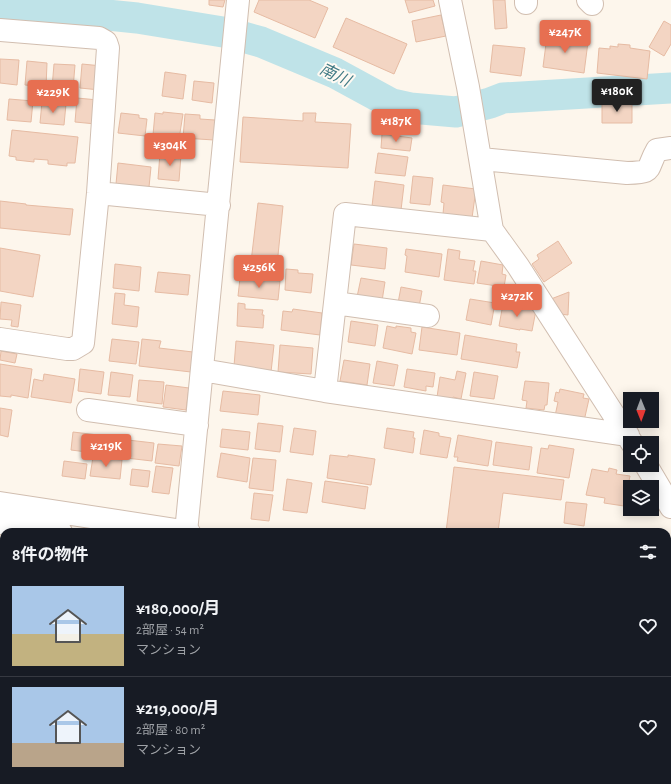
<!DOCTYPE html>
<html lang="ja">
<meta charset="utf-8">
<style>
:root{--surface:#171b24;--page:#242831;--text:#f1f3f6;--muted:#9ea1a6;--line:#363941;--accent:#e76f51}
body{margin:0;font-family:"Alegreya Sans","Noto Sans JP",sans-serif;background:var(--page);color:var(--text);height:100vh;display:flex;flex-direction:column;font-size:15px;white-space:nowrap}
*{box-sizing:border-box;margin:0}
p{font-size:13px;color:var(--muted)}
.icon{flex:none;width:22px;height:22px;fill:none;stroke:currentColor;stroke-width:2;stroke-linecap:round;stroke-linejoin:round}
.map{position:relative;flex:1;overflow:hidden}
.details{position:absolute;left:0px;top:528px;width:671px;height:256px;display:flex;flex-direction:column;background:var(--surface);border-radius:12px 12px 0 0;box-shadow:0 2px 10px #0003}
.details>*{flex:none}
.needle{width:26px;rotate:179deg}
.fabs{position:absolute;left:623px;top:392px;display:grid;gap:8px}
.fabs a{display:grid;place-items:center;width:36px;height:36px;border-radius:0px;background:var(--surface);box-shadow:0 2px 10px #0003;font-size:20px}
.price{position:absolute;translate:-50% -34px;padding:0 9px;border-radius:4px;background:var(--accent);color:#fff;font-size:13px;line-height:26px;filter:drop-shadow(0 1px 2px #0008)}
.price::after{content:'';position:absolute;left:50%;top:24px;width:12px;height:9px;margin-left:-6px;background:inherit;clip-path:polygon(0 0,100% 0,50% 100%)}
.price.active{background:#222;color:#fff}
ul{padding:0;list-style:none}
li{display:flex;align-items:center;gap:12px;height:100px;padding:0 12px}
li+li{border-top:1px solid var(--line)}
li span{display:grid;place-items:center;flex:none;width:112px;height:80px;border-radius:0px;color:#555}
li>.icon{margin-inline-start:auto}
span .icon{width:48px;height:48px;fill:#fffc;stroke-width:1}
li b{font-size:17px}
h2{display:flex;justify-content:space-between;align-items:center;height:48px;padding:0 12px;font-size:17px}
.map>svg:first-child{display:block}
.lines{fill:none;stroke-linecap:round;stroke-linejoin:round}
.river{stroke:#bfe3e8;stroke-width:31}
.building{fill:#f3d5c3;stroke:#e6bba3}
.minor-casing{stroke:#d1beb0;stroke-width:24}
.minor{stroke:#fff;stroke-width:22}
.labels{text-anchor:middle;dominant-baseline:central;stroke-width:4;stroke-linejoin:round;paint-order:stroke}
.water-label{font-size:16px;font-style:italic;fill:#437c86;stroke:#fffaf3}
</style>
<div class="map">
<svg width="671" height="784" viewBox="0 0 671 784">
<rect width="100%" height="100%" fill="#fdf6ec"/>
<g class="lines">
<path class="river" d="M0,4L137,18L229,33L261,42L335,73L392,104L410,108L456,112L490,103L503,98L671,88"/>
</g>
<path class="building" d="M209,0H225L223,7L209,5Z
M259,0H309L328,8L315,38L254,12Z
M405,0H433L435,6L409,13Z
M493,0H505L507,28L495,29Z
M441,15L446,36L416,42L412,21Z
M346,18L407,44L394,74L333,47Z
M664,21L671,25V44L664,56L649,47Z
M555,34L569,36L568,39L588,42L584,73L543,67L547,36L554,37Z
M618,44L630,45V48L650,51L647,79L597,73L599,48L610,49V46L618,47Z
M493,45L525,48L521,76L490,72Z
M0,59L19,60L17,85L0,83Z
M27,61L47,63L46,87L25,85Z
M54,64L75,65L73,89L52,88Z
M82,64L102,66L100,90L80,88Z
M165,72L186,75L183,99L162,96Z
M194,81L214,83L212,103L192,100Z
M77,98L98,100L96,124L75,122Z
M9,99L33,101L31,122L7,120Z
M42,102L66,104L64,125L40,123Z
M602,103H632V123H602Z
M163,112L183,114L179,139L153,135L155,113L163,114Z
M121,113L139,115V118L147,119L145,136L118,133Z
M303,113H316L315,122L351,124L348,168L240,162L243,117L303,121Z
M185,114L200,115V119L215,120L214,140L183,138Z
M12,130L78,137L75,163H67V166L48,164V160L34,159V162L16,160V157L9,156Z
M382,134L412,138L410,151L381,148Z
M160,153L181,155L179,181L158,179Z
M378,153L408,157L405,176L375,173Z
M118,163L151,167L149,187L116,184Z
M413,176L433,178L430,205L410,203Z
M375,181L404,185L401,210L372,206Z
M443,185L476,189L472,218L443,214L444,203L441,202Z
M0,201L26,204V205L73,209L70,235L0,228Z
M258,203L283,206L277,265L251,262Z
M558,241L572,263L544,282L532,264L539,259L537,255Z
M354,244L387,248L385,269L351,265Z
M0,248L40,255L33,297L0,291Z
M406,249L442,254L439,277L405,272L407,256L405,255Z
M448,249L460,251L459,259L475,261L473,271H476L474,284L444,280Z
M481,261L503,265L502,274L506,275L504,287L477,283Z
M115,264L141,267L139,291L113,288Z
M286,269L298,270V273L313,274L311,293L285,290Z
M158,272L190,275L188,295L155,292Z
M240,278L253,280V278L280,281L278,300L238,296Z
M361,278L385,282L382,301L357,297Z
M401,287L422,291L419,307L398,303Z
M569,292L568,315L560,314L551,299Z
M115,293L125,294L124,305L139,307L137,327L112,324Z
M470,299L495,303L491,325L466,320Z
M1,302L21,305L18,327L11,326L12,320L0,319Z
M238,303L245,304V309L263,310L262,315H264L263,328L237,326Z
M503,304L536,310L532,331L520,329V330L499,326Z
M293,309L322,313L320,335L281,330L283,311L292,312Z
M351,321L378,325L375,346L348,342Z
M387,326L396,328V326L411,328V332L416,333L412,354L383,348Z
M422,327L460,333L457,355L419,350Z
M465,335L517,344L516,352H520L517,368L461,359Z
M112,339L139,342L136,364L109,361Z
M142,339L161,341L159,348L193,352L191,372L139,366Z
M236,341L274,345L271,372L234,366Z
M280,345L313,348L311,374L278,372Z
M1,351L17,354L15,363L0,360Z
M344,360L370,364L367,385L340,381Z
M377,361L398,365L394,386L373,383Z
M0,364L32,369L28,398L11,395V397L0,396Z
M80,369L104,372L101,394L78,391Z
M407,369L435,373L433,387L426,386V391L404,387Z
M457,371L466,373L461,399L453,397L452,400L437,397L440,377L455,380Z
M111,372L133,375L130,397L108,395Z
M474,372L498,376L494,399L470,396Z
M44,374L75,379L71,403L31,397L34,379L43,381Z
M139,380L164,382L162,404L137,401Z
M525,381L549,383L547,405H545L544,410L526,408L527,401L522,400Z
M166,385L189,388L186,410L163,407Z
M560,389L584,394L583,398L589,399L584,421L555,416L558,402L554,401L556,392L559,393Z
M223,391L260,395L258,415L220,411Z
M0,408L12,410L8,437L0,435Z
M258,423L283,426L280,452L255,449Z
M294,428L316,431L313,455L290,452Z
M387,428L414,432L413,438H415L413,453L384,448Z
M222,429L250,432L248,450L220,447Z
M424,430L439,433V436L451,438L447,458L420,454Z
M73,432L98,435L95,453L71,450Z
M101,435L125,437L123,456L99,453Z
M458,435L492,441L488,466L457,461L458,457H454Z
M128,440L154,443L152,461L126,458Z
M496,442L532,447L529,470L493,465Z
M158,444L182,446L179,466L155,463Z
M549,445L574,449L569,478L537,473L541,448L548,449Z
M221,453L250,458L247,482L217,477Z
M330,455L348,457V455L375,459L371,485L327,478Z
M93,457L122,460L120,479L90,476Z
M253,458L276,460L273,491L249,488Z
M64,461L87,464L85,479L62,476Z
M156,466L173,468L169,494L152,492Z
M454,467L564,480L561,500L503,493L498,532H446Z
M609,468L617,470L616,474L630,476L624,506L604,503L605,498L586,495L592,469L608,472Z
M132,469L150,471L148,487L130,485Z
M287,479L312,483L307,513L283,510Z
M325,481L368,487L365,509L322,502Z
M254,493L273,495L269,521L251,519Z
M566,502L587,504L584,526L564,523Z
M0,582L4,583V614L0,613Z
M0,688L4,689L3,732H0Z
M154,780H166L175,781L174,784H148V781L154,782Z
M177,780L201,783V784H176Z
M214,780H232V784H214Z
M247,780H291L290,784H247Z
M388,780H419L418,784H388Z
M433,780H447V784H432Z
M449,780H486L485,784H449Z
M492,780H518L517,784H491Z
M523,780H528L546,783L522,784Z
M629,780L644,783V784H629Z"/>
<g class="lines">
<defs>
<path id="minor" d="M450,0L468,87L492,230L518,266L632,443
M588,0L592,4
M526,3V0
M0,30L99,38L106,42L108,48L98,193L83,343L73,349H67L0,339
M481,159L627,173C655,172 645,171 657,150L671,148
M98,193L219,205
M335,303L428,316
M202,370L325,391L628,435
M325,391L345,214L492,230
M88,410L197,425
M646,465L671,507
M0,503L189,532
M0,523L61,532
M186,532L238,0
M667,605H671
M667,624L671,625
M0,673L4,674
M667,765L671,766
M141,784L142,780
M335,784L336,780
M425,784V780
M583,784V780"/>
</defs>
<use href="#minor" class="minor-casing"/>
<use href="#minor" class="minor"/>
</g>
<g class="labels">
<g class="water-label">
<text transform="translate(335 75) rotate(26)">南川</text>
</g>
</g>
</svg>
<div class="fabs">
<a><svg class="needle" viewBox="-14 -14 28 28"><path d="M0-13l5 13h-10z" fill="#e53935"/><path d="M0 13l5-13h-10z" fill="#9ea1a6"/></svg></a>
<a><svg class="icon" aria-label="locate" viewBox="0 0 24 24"><circle cx="12" cy="12" r="6"/><path d="M12 2v4M12 18v4M2 12h4M18 12h4"/></svg></a>
<a><svg class="icon" aria-label="layers" viewBox="0 0 24 24"><path d="M12 4l9 5-9 5-9-5zM3 14l9 5 9-5"/></svg></a>
</div>
<b class="price" style="left:565px;top:54px">¥247K</b>
<b class="price active" style="left:617px;top:113px">¥180K</b>
<b class="price" style="left:53px;top:114px">¥229K</b>
<b class="price" style="left:396px;top:143px">¥187K</b>
<b class="price" style="left:170px;top:167px">¥304K</b>
<b class="price" style="left:259px;top:289px">¥256K</b>
<b class="price" style="left:517px;top:318px">¥272K</b>
<b class="price" style="left:106px;top:468px">¥219K</b>
<section class="details">
<h2>8件の物件<svg class="icon" aria-label="filters" viewBox="0 0 24 24"><path d="M4 7h16M4 17h16"/><circle cx="9" cy="7" r="2"/><circle cx="15" cy="17" r="2"/></svg></h2>
<ul>
<li><span style="background:linear-gradient(#a9c7e8 60%,#c2b280 0)"><svg class="icon" aria-label="home" viewBox="0 0 24 24"><path d="M3 11l9-7 9 7M6 9v11h12V9"/></svg></span><div><b>¥180,000/月</b><p>2部屋 · 54 m²</p><p>マンション</p></div><svg class="icon" aria-label="heart" viewBox="0 0 24 24"><path d="M12 20l-8-8c-3-5 5-10 8-4 3-6 11-1 8 4z"/></svg></li>
<li><span style="background:linear-gradient(#a9c7e8 70%,#b9a48a 0)"><svg class="icon" aria-label="home" viewBox="0 0 24 24"><path d="M3 11l9-7 9 7M6 9v11h12V9"/></svg></span><div><b>¥219,000/月</b><p>2部屋 · 80 m²</p><p>マンション</p></div><svg class="icon" aria-label="heart" viewBox="0 0 24 24"><path d="M12 20l-8-8c-3-5 5-10 8-4 3-6 11-1 8 4z"/></svg></li>
</ul>
</section>
</div>
